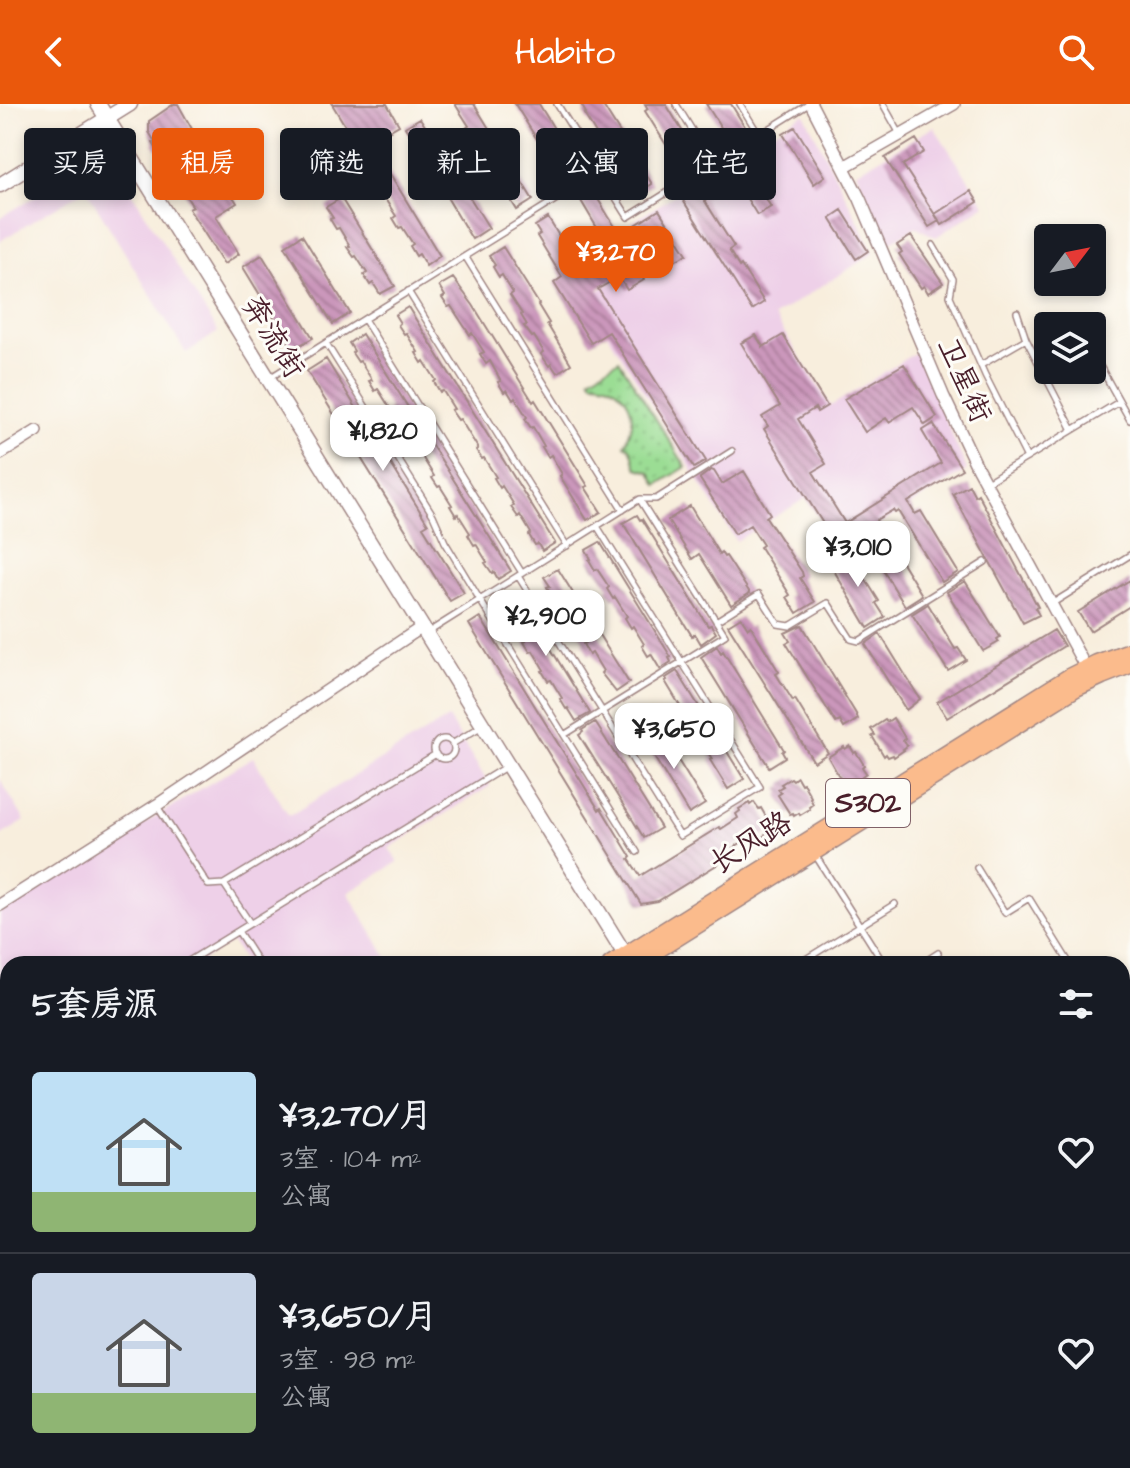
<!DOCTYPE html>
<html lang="zh">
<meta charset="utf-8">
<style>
:root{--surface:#171b24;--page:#20242c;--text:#f1f3f6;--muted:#9ea1a6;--line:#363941;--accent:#ea580c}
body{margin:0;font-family:"Architects Daughter","LXGW WenKai TC",sans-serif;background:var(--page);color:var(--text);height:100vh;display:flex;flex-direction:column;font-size:30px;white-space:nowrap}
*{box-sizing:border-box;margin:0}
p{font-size:26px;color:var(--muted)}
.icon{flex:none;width:44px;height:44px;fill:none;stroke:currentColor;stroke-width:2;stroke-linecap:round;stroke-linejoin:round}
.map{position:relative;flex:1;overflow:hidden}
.drawer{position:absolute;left:0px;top:852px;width:1130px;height:512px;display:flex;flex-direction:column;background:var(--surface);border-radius:24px 24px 0 0;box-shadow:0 4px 12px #0003}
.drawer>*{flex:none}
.banner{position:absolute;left:24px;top:24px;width:1082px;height:72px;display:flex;gap:16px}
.needle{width:52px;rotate:58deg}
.fabs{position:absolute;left:1034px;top:120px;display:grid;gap:16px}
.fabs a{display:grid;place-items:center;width:72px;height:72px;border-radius:8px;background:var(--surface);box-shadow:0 4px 12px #0003;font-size:40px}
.price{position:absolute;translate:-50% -68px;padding:0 18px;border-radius:16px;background:#fff;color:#222;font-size:26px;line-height:52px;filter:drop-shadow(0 2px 4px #0008)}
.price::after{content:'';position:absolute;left:50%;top:48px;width:24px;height:18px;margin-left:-12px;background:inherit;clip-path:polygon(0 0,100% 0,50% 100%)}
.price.active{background:var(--accent);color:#fff}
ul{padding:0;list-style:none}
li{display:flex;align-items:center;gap:24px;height:200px;padding:0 32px}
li+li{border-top:2px solid var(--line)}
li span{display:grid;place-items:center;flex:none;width:224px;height:160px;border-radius:8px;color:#555}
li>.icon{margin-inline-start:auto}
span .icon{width:96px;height:96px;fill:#fffc;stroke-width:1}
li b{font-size:34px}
h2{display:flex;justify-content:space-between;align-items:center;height:96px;padding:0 32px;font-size:34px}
.pill{padding:0 28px;border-radius:8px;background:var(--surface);box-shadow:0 4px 12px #0003;font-size:28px;line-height:72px}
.pill.active{background:var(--accent);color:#fff}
header{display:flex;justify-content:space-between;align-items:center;height:104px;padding:0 32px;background:var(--accent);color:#fff;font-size:36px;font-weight:600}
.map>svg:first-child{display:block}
.built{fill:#eed0e8}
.green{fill:url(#green-dots);stroke:#727e60;stroke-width:2}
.building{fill:url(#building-back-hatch)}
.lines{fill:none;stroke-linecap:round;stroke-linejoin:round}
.service-casing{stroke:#a18684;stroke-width:8}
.minor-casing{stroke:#a18684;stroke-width:14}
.tertiary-casing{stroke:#a18684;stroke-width:17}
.secondary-casing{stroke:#a18684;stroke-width:19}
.primary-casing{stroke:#a18684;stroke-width:19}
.service{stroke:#fff;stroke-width:5}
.minor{stroke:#fff;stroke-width:11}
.tertiary{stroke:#fff;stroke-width:14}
.secondary{stroke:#fde4d1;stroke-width:16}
.primary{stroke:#fbbb8c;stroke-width:16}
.labels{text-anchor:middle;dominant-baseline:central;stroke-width:6;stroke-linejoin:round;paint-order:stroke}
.shield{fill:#fdfcf7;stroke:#806168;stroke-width:2}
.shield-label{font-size:28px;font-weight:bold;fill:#4a1f2b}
.street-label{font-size:30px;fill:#4a1f2b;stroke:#fdfcf7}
</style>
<header><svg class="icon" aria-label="back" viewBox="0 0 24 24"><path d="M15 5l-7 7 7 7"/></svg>Habito<svg class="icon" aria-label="search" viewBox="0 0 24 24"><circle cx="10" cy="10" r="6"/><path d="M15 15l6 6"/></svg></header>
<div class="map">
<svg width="1130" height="1364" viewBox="0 0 1130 1364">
<defs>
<pattern id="green-dots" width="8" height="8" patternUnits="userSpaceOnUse" patternTransform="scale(2)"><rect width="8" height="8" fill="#9bdd94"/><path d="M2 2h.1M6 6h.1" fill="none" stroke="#87bd80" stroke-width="1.8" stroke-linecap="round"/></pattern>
<pattern id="building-back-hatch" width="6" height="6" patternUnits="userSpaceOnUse" patternTransform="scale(2)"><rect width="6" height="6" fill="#cb97bb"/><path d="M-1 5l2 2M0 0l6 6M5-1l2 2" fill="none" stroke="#a77b98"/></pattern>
</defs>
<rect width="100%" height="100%" fill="#fdfcf7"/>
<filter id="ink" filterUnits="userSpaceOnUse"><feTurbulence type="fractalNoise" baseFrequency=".0125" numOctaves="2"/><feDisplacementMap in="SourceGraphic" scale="16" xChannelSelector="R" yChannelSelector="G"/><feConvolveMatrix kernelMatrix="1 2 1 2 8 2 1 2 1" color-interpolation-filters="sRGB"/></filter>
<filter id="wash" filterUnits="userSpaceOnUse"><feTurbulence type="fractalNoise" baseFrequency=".006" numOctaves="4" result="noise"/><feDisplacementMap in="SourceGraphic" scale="32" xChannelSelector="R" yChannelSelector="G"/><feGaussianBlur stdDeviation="1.8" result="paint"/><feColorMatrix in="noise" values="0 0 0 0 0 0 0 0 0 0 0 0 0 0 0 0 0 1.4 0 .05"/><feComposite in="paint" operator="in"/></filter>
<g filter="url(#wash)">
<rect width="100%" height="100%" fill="#f8eedd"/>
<path class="built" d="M804,9L874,149L774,212L831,302L916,248L967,366L839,446L806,394L736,437L586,195L612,178L591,144Z
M934,23L985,101L936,133L916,123L889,139L856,68Z
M107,48L218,228L186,249L86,85L0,137V114Z
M448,614L490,682L389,744L398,758L348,789L391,860H246L232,838L196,860H8L7,1076L0,1064V808L253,653L289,712Z
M0,675L25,717L0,732Z"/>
<path class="green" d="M619,256L686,363L657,381L650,368L637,364C632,356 635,344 625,341C628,333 633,324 632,315C632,294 613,277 593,278L590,274Z"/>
<g id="blocks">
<path class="building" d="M174,0H178L192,25L190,26L237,99L216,112L239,150L224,160L189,105L193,103L153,39L155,38L149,28V17Z
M332,0H387L399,21L383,30L382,28L358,43Z
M455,0H474L533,96L517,106L466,24L469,22Z
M515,0H539L576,61L559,71Z
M581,0H602L652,80L636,90L631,81L628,83L584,10L586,9Z
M645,0H666L698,53L683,62L678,54L675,55L645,7L648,5Z
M706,0H731L745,23L729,32L724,24L722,25Z
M420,14L489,124L472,135L405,23Z
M795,23L825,72L814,80L783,30Z
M916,35L924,48L903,61L939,117L929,123L885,54Z
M742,56L771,103L757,111L735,75L703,94L734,143L729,146L739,163L741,161L764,198L752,206L681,93L700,81L698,79L723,63L725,67Z
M387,65L440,152L426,162L419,150L416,152L410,142L413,140L402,123L399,124L393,114L396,112L385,95L382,96L376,86L379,85L372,74Z
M593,87L620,131L659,106L687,150L671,159L655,132L627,149L644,176L627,186L619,173L598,185L706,357L694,364L609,228L591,239L554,179L562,173L537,132L540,130L535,122L548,114L578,163L603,148L600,143L606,139L580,95Z
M971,87L978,98L942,121L935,110Z
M341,94L395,182L380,190L373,179L370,181L364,171L367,169L356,152L354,153L347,143L350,142L339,124L336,125L330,115L333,114L326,103Z
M842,106L868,147L856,155L830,114Z
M302,131L350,209L333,220L285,142Z
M911,132L943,179L928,189L924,182L921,184L899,150L902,148L897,141Z
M503,143L539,200L538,201L549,219L547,220L571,260L557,269L551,260L549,262L541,250L544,248L534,232L532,233L524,222L527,221L521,211L522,210L510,191L513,189L502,171L499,173L493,163L495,161L489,152Z
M262,151L313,234L293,245L243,163Z
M453,174L473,201L533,298L535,296L588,382L585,383L601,408L587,416L560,372L562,370L551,351L548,353L542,343L544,342L533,323L531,324L525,315L527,313L515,294L513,296L507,286L504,288L498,278L501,277L490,257L486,260L480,250L484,248L472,229L470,231L451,202L448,203L442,194L445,192L439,182Z
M408,203L555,439L542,447L538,440L535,441L529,431L531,429L520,411L518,413L511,403L514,401L502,382L500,384L494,374L496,373L484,354L482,355L476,346L478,344L460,315L458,316L451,306L454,305L443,287L440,288L434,278L436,276L424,257L422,259L416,249L418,248L406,229L404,230L398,221L400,219L395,211Z
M362,230L511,467L498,475L494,468L492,469L485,459L487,458L476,440L474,441L468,431L470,429L458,410L456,412L450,402L452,401L440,382L438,383L432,374L434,372L421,351L420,352L413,342L411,344L405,334L407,333L396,315L394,316L387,306L390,304L378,285L375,287L369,277L372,276L360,257L358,258L352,249L354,247L349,239Z
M756,231L763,243L783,231L827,302L817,308L815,304L798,315L826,360L813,368L845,419L941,359L922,327L933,320L962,365L908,398L915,410L921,407L958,468L942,478L898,407L895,409L893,406L876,416L922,491L905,502L860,428L837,442L764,325L768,322L762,313L780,302L741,239Z
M326,255L428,420L423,423L464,489L450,497L307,267Z
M904,260L937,313L925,321L913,303L889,318L886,314L865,328L844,295Z
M711,366L714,367L722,380L744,367L770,410L766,413L802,468L803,472L800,474L815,498L797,509L787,493L790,491L760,443L763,441L750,421L735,430L700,375V374Z
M969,381L975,392L978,390L1038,503L1035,504L1039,511L1023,519L953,390Z
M690,402L719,450L721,448L724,453L726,452L750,489L731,501L699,450L692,455L668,416Z
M637,411L640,416L642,415L708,522L711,521L716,529L701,540L695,530L692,532L623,419Z
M600,438L671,553L669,554L671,558L660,565L651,550L648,552L642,542L644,540L633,522L631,524L625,514L627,512L615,493L613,495L607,485L609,483L597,465L595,466L589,456L591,455L586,446Z
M848,447L879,497L876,499L885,513L868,524L833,465L835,464L831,458Z
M558,465L629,579L616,588L601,569L603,567L592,549L589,551L583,540L585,539L574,520L571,521L565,512L567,510L556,491L553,493L547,483L550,482L544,473Z
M1130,476V502L1090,527L1078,508Z
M965,477L1000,533L997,535L999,538L983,547L947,488Z
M518,491L590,609L576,617L568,604L566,605L560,595L562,594L551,576L548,577L542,567L544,566L533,547L530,548L524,538L526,537L515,518L512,519L507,510L509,508L503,500Z
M928,500L955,545L958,544L966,556L948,567L912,510Z
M480,513L599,706L601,704L631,753L629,755L640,772L719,723L721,725L738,714L736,710L740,707L739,705L749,699L750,701L754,698L759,705L761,704L769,718L767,719L771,725L767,728L768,729L758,736L756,734L752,736L750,733L733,744L736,749L658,797L641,800L469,520Z
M741,513L748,524L751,522L779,568L776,570L793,597L795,595L828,649L814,658L728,521Z
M802,521L856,610L858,615L844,624L840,617L836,619L786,539L790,537L785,529Z
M1054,526L1064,542L947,614L937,598Z
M880,530L920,595L906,606L865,540Z
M717,542L721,549L723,547L784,646L782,648L785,653L769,663L701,553Z
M677,567L744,675L728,685L710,656L712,655L665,577L667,576L666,574Z
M893,614L905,634L903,636L907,642L903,645L904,646L894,653L893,651L888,653L886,650L884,652L872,632L875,631L871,625L885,616L887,618Z
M595,618L661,724L644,734L579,631L583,628L582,626Z
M657,622L705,700L689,710L648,643L650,642L643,631Z
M850,642L854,649L856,648L864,661L862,663L866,669L862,672L863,673L853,680L852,678L847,680L845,677L843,679L828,653L844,643L845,645Z
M797,673L801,680L803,679L811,693L810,694L813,700L809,703L810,705L800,711L799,709L794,712L793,709L790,710L778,691L781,689L778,685L783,682L781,680L791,674L793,676Z"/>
</g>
</g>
<g filter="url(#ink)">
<use href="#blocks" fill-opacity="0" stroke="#a18684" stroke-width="2"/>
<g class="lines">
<defs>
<path id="service" d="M557,0L628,113L809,0
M676,0L713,60
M740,0L759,31
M883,0L900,30
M933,141L953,175L950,192L985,271L1027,354
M465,152L623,406
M408,187L567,442
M1017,208L1026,235L1073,326
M364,215L522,469
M326,239L433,411L445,438L480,496L637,748
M1092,248L1130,316
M981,261L1026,235
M271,273L600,68
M987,378L1119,298
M518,472L680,732L760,683L597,422
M1053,499L1130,451
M716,517L759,490L778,520L790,522L828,499L851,535L859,537L985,458
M427,529L640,395H656L732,347
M564,631L725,531L640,396
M434 645a10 10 0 1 1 20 0a10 10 0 1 1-20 0Z
M452,640L482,622
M157,702L208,781L224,780L250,819
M814,749L884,860
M977,764L1005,809L1029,794L1070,860
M224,780L436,650
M184,860L238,827
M259,860L238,827L507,662
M798,860L895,800
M921,860L938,849
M0,1073L8,1068
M1122,1118L1123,1120
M1122,1267L1130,1280
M491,1356L495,1364
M626,1356L630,1364
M826,1356L832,1364
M1047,1356L1052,1364
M687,1364L700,1356"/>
<path id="minor" d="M811,0L860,95L943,291L978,365L1086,564
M844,63L954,0
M0,350L37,327
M0,801L157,701L422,523"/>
<path id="tertiary" d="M98,0L631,860
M0,81L130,0
M935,1356L940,1364"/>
<path id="secondary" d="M0,1119L8,1132
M0,1148L8,1170
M0,1229L8,1216
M0,1259L8,1257"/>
<path id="primary" d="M611,860L1069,573L1097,559L1130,547
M635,860L1076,584L1102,572L1130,561
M130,1356L135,1364
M146,1356L151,1364"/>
</defs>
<use href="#service" class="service-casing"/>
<use href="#minor" class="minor-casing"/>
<use href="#tertiary" class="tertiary-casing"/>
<use href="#secondary" class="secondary-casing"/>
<use href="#primary" class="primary-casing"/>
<use href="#service" class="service"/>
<use href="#minor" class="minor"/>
<use href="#tertiary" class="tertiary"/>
<use href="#secondary" class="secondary"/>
<use href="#primary" class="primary"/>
</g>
</g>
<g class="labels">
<rect class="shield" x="826" y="675" width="84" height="48" rx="6"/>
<g class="shield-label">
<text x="868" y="699">S302</text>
</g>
<g class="street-label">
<text transform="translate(273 233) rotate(58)">奔流街</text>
<text transform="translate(964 276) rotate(66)">卫星街</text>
<text transform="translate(751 739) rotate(-32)">长风路</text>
</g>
</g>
</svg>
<div class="fabs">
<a><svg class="needle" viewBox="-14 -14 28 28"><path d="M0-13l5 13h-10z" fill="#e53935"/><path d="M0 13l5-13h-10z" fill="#9ea1a6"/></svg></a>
<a><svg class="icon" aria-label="layers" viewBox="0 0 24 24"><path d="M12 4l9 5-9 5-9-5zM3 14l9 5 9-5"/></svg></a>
</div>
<b class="price active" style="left:616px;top:190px">¥3,270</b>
<b class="price" style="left:383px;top:369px">¥1,820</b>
<b class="price" style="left:858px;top:485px">¥3,010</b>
<b class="price" style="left:546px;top:554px">¥2,900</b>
<b class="price" style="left:674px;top:667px">¥3,650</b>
<div class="banner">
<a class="pill">买房</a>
<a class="pill active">租房</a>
<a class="pill">筛选</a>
<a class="pill">新上</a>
<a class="pill">公寓</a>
<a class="pill">住宅</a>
</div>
<section class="drawer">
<h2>5套房源<svg class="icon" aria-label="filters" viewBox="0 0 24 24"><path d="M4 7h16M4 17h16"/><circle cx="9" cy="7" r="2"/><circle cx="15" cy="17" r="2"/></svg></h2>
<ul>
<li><span style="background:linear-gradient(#bfe0f5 75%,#8fb573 0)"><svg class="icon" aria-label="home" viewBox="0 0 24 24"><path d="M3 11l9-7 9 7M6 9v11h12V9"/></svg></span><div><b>¥3,270/月</b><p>3室 · 104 m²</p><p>公寓</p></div><svg class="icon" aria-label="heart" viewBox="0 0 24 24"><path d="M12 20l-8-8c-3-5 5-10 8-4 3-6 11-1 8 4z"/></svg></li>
<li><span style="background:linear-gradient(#c9d6e8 75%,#8fb573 0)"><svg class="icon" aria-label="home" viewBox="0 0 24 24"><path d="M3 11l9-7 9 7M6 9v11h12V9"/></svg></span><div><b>¥3,650/月</b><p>3室 · 98 m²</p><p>公寓</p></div><svg class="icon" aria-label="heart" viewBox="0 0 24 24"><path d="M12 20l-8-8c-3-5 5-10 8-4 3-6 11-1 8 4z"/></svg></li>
</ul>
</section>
</div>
